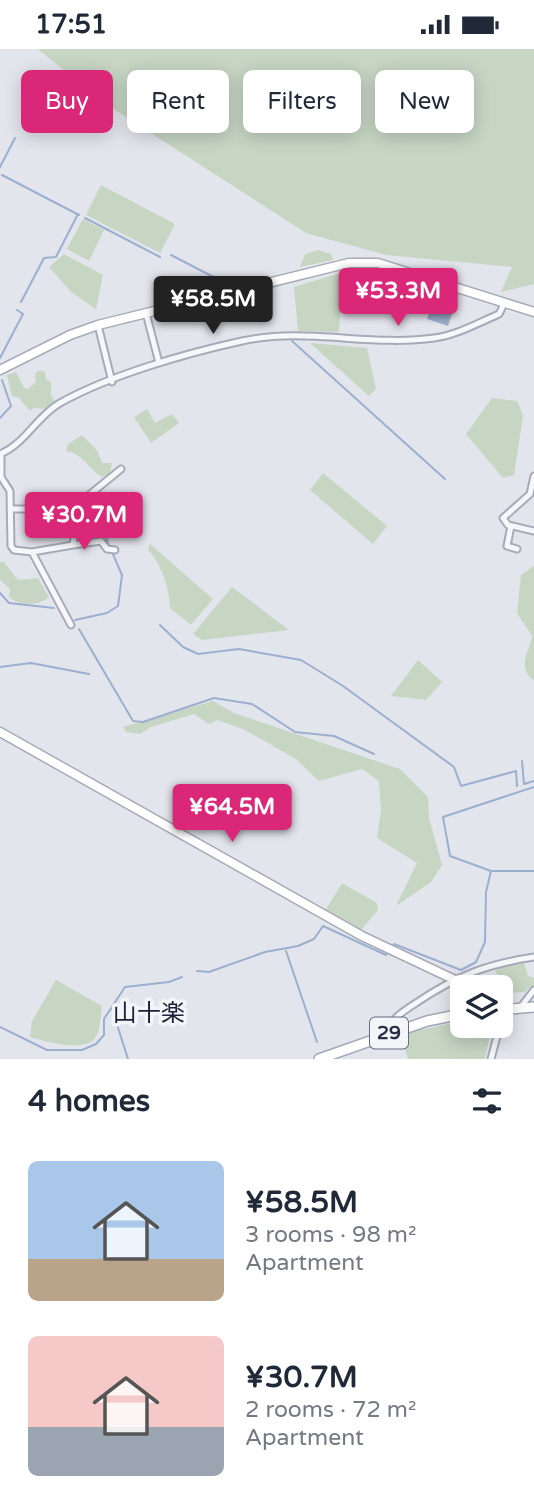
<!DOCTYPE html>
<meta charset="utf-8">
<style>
:root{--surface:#fff;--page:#f6f6f7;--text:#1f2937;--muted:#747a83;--accent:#db2777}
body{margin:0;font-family:"Varela Round","Noto Sans JP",sans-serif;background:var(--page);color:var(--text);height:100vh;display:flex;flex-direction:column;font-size:26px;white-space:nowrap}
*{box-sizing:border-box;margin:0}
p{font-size:23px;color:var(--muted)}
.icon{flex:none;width:38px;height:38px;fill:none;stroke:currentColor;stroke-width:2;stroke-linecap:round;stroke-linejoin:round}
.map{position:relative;height:1010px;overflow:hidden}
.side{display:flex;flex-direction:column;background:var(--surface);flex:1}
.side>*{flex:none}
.banner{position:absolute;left:21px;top:21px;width:494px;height:63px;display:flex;gap:14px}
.buttons{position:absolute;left:450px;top:926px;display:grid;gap:14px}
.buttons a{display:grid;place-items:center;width:63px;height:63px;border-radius:10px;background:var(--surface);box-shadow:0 4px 18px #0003;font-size:35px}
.price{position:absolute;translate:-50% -60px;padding:0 16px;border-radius:7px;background:var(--accent);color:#fff;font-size:23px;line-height:46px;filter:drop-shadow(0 2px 4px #0008)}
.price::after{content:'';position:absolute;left:50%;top:42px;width:21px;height:16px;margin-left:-10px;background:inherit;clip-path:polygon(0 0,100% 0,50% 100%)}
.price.current{background:#222;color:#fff}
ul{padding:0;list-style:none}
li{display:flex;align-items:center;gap:21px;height:175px;padding:0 28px}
li span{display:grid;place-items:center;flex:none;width:196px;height:140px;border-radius:10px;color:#555}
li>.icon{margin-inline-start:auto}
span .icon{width:84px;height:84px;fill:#fffc;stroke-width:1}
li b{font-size:30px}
h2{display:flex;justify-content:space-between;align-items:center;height:84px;padding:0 28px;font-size:30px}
.chip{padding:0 24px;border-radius:10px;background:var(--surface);box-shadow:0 4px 18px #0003;font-size:24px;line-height:63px}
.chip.current{background:var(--accent);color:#fff}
.status{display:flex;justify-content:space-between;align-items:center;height:49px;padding:0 35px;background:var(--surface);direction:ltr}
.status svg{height:19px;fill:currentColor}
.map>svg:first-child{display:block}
.green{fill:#c6d6c3}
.water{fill:#9cafce}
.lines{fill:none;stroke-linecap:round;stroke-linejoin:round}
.stream{stroke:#9cafce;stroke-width:2}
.street-casing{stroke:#a7abb7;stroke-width:9}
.secondary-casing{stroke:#a7abb7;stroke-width:11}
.primary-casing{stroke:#a1a8b8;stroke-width:12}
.street{stroke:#f6f7fa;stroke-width:5}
.secondary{stroke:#fff;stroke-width:8}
.primary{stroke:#fff;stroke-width:9}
.labels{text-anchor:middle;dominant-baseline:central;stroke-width:7;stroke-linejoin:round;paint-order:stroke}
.shield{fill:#f3f5f9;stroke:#666b7b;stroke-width:2}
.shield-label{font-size:19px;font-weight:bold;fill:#293045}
.quarter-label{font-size:24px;fill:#1b2136;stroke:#f3f5f9}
</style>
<div class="status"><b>17:51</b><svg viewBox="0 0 49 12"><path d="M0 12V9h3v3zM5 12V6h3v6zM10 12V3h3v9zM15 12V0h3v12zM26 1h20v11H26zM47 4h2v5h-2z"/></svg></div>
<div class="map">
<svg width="534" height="1010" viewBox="0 0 534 1010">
<rect width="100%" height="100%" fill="#e3e5ec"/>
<path class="green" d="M38,0H534V235L501,243L512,218L386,206L306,184L104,54Z
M101,136L175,175L160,204L86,166Z
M83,170L104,181L89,212L67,200Z
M318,201L331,205L333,211L300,218L305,205Z
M64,205L103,226L96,260L71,243L49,218Z
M343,223L339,283L298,282L294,238Z
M310,294L367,299L376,340L369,347Z
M40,321L45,323L46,330L51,333V346L55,352L48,360L33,359L30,362L19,349L12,347L7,326L16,323L24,339L28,340L36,333L35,324Z
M492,349L517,352L523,366L514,426L503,429L466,385Z
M147,360L155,374L172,365L179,374L151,394L134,368Z
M82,386L97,401L102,414H112L110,424L102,428C88,420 83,404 66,402L68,395Z
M323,424L387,477L373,495L310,441Z
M150,495L213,550L191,576L170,559C169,536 162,518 148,500Z
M0,513H4L18,531L38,529L49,548C40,557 19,557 9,548L10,540L0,531Z
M534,517V632C516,617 529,605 532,587L517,564L521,526Z
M232,538L289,581L202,591L193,585Z
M418,611L442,633L426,651L391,647Z
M213,652L234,664L400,720L428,748L429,769L442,816L431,833L396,857L417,814L377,789L381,761L379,732L362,720L319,732L296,710L245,681L218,671L209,675L194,665L151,678L140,685L126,683L123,678Z
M342,834L377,854L378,861L361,881L325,862Z
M524,914L528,927L534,929V936L524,943L511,944L495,922L503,917Z
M56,931L102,957C101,966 100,982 95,989C84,1004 43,992 30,988L32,972Z
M462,972V976L480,977L490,986L485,1010H408L401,985Z"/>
<path class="water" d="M434,248L455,255L448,277L427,270Z"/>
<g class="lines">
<path class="stream" d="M0,118L15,89
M2,126L79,166
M85,169L160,208
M171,206L227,235L228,238L175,253
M21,253L44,209L56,208L78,165
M292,292L445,430
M0,309L23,265L17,261
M0,369L11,357L2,331
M88,454L103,477L109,497
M0,544L9,554L54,559
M75,571L107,564L118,557L122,526L112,503
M160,576L183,598L198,605L239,600L301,611L343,637L454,718L461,737L516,722L517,737
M79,580L133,672L143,673L214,649L252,655L295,683L334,687L374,705
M0,618L31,614L89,625
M522,712L524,735L534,732
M491,822L450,807L443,768L534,738
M391,899L394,895L461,921L476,913L485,893L486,843L491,822H534
M286,902L317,993
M197,922L209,923L265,903L298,897L314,890L323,877L386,906L388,903
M112,960L128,1010
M0,978L47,1001H82L96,995L104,986V970L125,938L169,933L182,928"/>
<defs>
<path id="street" d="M146,264L159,314
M98,276L112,333
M0,405C24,396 37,367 60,354C110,326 187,304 242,292C306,278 370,298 434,289C457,286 478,274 499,265L504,255
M1,406V428L10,442L11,497L14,501L32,503L71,576
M534,427L530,445L503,469L508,476L534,482
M10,460H67L77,456L121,420
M511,477L507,497L517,500
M73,496L101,492L107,500L115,501
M32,503L73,496L75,481L67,460
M520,959L534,941
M500,973L504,961
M386,985C389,971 405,961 416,954C456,927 487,915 534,908
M491,1010L500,976"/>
<path id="secondary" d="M0,321L70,286L98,276L349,214H378L534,263
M0,683L362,887L453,930"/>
<path id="primary" d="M500,961L534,958
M319,1010L427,972L462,965"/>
</defs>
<use href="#street" class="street-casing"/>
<use href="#secondary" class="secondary-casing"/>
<use href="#primary" class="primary-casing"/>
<use href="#street" class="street"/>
<use href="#secondary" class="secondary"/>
<use href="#primary" class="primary"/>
</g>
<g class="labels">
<rect class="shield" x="370" y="968.5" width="38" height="31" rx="5"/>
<g class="shield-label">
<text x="389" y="984">29</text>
</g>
<g class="quarter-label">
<text x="149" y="964">山十楽</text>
</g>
</g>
</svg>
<div class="buttons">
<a><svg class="icon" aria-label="layers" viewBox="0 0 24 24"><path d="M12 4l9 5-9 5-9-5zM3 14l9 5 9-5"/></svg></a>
</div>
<b class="price" style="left:398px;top:279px">¥53.3M</b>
<b class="price current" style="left:213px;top:287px">¥58.5M</b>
<b class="price" style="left:84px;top:503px">¥30.7M</b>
<b class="price" style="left:232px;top:795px">¥64.5M</b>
<div class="banner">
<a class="chip current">Buy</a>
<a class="chip">Rent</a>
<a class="chip">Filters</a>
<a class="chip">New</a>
</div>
</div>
<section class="side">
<h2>4 homes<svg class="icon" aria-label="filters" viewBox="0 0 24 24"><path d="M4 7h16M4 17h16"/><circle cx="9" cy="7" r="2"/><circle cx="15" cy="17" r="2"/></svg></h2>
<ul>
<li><span style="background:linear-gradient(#a9c7e8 70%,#b9a48a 0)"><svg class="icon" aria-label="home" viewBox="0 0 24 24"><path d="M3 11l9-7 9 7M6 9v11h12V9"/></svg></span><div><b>¥58.5M</b><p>3 rooms · 98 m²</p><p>Apartment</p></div></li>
<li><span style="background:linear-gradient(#f6c9c9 65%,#9aa5b1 0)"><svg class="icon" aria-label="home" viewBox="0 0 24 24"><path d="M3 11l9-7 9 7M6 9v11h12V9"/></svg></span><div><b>¥30.7M</b><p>2 rooms · 72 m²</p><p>Apartment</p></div></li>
</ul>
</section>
